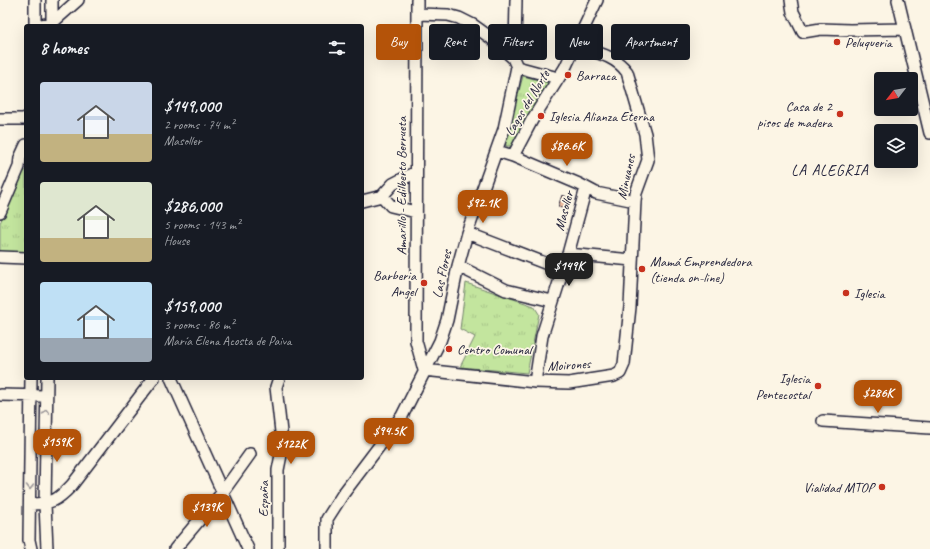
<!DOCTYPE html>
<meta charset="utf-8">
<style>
:root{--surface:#171b24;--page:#242831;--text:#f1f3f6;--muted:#9ea1a6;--accent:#b45309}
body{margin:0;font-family:Caveat,sans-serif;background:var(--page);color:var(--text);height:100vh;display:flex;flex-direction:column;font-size:15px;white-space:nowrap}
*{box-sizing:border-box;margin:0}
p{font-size:13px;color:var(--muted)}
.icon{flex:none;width:22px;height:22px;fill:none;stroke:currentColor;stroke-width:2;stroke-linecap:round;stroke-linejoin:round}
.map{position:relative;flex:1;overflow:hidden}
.sheet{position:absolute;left:24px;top:24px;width:340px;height:356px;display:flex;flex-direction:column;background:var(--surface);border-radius:4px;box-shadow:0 4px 16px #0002}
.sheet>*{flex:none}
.top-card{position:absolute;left:376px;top:24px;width:380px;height:36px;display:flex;gap:8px}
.needle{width:26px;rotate:239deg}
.controls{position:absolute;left:874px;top:72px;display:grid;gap:8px}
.controls a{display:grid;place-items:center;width:44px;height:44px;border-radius:4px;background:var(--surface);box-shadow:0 4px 16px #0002;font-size:20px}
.price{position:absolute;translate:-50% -34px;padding:0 9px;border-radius:8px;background:var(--accent);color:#fff;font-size:13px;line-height:26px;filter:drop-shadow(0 1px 2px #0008)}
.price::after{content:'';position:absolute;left:50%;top:24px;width:12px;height:9px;margin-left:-6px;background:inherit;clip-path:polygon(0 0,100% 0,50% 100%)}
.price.on{background:#222;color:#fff}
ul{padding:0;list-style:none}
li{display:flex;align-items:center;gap:12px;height:100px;padding:0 16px}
li span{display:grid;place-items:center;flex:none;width:112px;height:80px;border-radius:4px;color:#555}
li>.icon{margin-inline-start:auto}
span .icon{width:48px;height:48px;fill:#fffc;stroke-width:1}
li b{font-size:17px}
h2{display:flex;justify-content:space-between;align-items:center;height:48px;padding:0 16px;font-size:17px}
.tag{padding:0 14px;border-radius:4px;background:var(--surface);box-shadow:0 4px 16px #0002;font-size:14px;line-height:36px}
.tag.on{background:var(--accent);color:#fff}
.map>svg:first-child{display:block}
.park{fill:url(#park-tufts);stroke:#72846c}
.building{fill:#eebc9f;stroke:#22223b}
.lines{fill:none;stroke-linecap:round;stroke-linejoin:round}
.minor-casing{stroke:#22223b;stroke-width:14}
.minor{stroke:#fcf5e5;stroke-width:11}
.oneway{stroke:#9a9698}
.poi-dot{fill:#c8321e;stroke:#fcf5e5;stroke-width:1.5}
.labels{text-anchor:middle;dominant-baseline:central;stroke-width:3.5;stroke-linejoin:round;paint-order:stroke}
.poi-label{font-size:14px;fill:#22223b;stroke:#fcf5e5;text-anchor:start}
.street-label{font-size:14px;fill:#22223b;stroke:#fcf5e5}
.neighbourhood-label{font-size:15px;letter-spacing:1px;fill:#22223b;stroke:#fcf5e5}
</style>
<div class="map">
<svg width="930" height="549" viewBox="0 0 930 549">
<defs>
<pattern id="park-tufts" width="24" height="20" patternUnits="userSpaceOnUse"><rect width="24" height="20" fill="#c3e59e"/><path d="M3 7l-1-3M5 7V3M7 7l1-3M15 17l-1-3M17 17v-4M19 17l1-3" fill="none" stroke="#a7c489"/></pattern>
</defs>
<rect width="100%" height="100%" fill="#fcf5e5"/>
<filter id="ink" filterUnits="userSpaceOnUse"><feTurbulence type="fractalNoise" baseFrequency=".025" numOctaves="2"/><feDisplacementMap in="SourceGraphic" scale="8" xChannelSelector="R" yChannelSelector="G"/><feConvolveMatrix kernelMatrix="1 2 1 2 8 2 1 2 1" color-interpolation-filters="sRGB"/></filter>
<g filter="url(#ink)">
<path class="park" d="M523,76L549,83L514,146H506L505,142Z
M26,170V253L0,252V223L21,173Z
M466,283L534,306L539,314L527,373L460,367L475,337L460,329Z"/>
<path class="building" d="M562,195L570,198L566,209L558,207Z"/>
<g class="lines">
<defs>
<path id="minor" d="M417,0L416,341L424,370
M791,0L793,12L803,32L821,29L850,30L905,29
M898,0L930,133
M418,14L448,15L459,18L473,25L491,38L513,58L517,67L558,78
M35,26V0
M36,26L52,23L78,0
M52,26V0
M513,58L515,48L516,0
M0,119H23L26,118
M497,151L513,156L579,184L596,193L635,201
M513,156L532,120L565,68L597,0
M382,196L391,206L416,212
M362,201L382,196L393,184L416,172
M0,212L19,167L20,158L26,145
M467,233L563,270
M568,254L632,260
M0,257L26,258
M458,266L506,290L552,301
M424,370L535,382L569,383L614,376L620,373L624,364L630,307L635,201L636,193L648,160L645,134L627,72C615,55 594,52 576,46
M31,378L29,540L31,549
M47,378L45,504L47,549
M171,378L248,549
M535,382L542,336L568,254L586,188
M0,395L46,396
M823,421L930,428
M30,504C51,504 57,501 72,485L154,378
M175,549L222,493L250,454
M278,549V470L281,455V432L276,387L279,378
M327,549V519L343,494L402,416L440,341L447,320L458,266L467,233L504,129L517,67"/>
</defs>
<use href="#minor" class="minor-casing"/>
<use href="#minor" class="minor"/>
</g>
<defs><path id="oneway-chevron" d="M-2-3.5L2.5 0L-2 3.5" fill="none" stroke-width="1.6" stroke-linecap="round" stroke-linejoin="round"/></defs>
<g class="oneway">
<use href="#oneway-chevron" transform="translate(46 412) rotate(-89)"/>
<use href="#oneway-chevron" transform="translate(30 487) rotate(90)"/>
</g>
</g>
<g class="poi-dot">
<circle cx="837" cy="42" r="4"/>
<circle cx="568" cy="75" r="4"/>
<circle cx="840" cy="114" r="4"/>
<circle cx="541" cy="116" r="4"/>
<circle cx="642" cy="269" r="4"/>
<circle cx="424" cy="283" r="4"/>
<circle cx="846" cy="293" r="4"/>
<circle cx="449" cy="349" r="4"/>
<circle cx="818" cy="386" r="4"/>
<circle cx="882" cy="487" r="4"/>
</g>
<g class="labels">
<g class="poi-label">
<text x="845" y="42">Peluqueria</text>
<text x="576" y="75">Barraca</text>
<text x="832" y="106" text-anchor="end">Casa de 2<tspan x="832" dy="16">pisos de madera</tspan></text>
<text x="549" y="116">Iglesia Alianza Eterna</text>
<text x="650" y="261">Mamá Emprendedora<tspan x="650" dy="16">(tienda on-line)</tspan></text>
<text x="416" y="275" text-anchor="end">Barberia<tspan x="416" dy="16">Angel</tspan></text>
<text x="854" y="293">Iglesia</text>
<text x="457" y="349">Centro Comunal</text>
<text x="810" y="378" text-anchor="end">Iglesia<tspan x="810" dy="16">Pentecostal</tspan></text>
<text x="874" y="487" text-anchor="end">Vialidad MTOP</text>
</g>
<g class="street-label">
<text transform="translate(527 103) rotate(-59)">Lagos del Norte</text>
<text transform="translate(626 177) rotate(-78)">Minuanes</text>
<text transform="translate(401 186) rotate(-90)">Amarillo - Edilberto Berrueta</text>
<text transform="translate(564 211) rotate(-75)">Masoller</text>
<text transform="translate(442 274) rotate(-78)">Las Flores</text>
<text transform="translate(569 365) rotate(-4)">Moirones</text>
<text transform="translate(263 499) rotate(-90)">España</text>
</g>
<g class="neighbourhood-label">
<text x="830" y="170">LA ALEGRIA</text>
</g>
</g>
</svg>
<div class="controls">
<a><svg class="needle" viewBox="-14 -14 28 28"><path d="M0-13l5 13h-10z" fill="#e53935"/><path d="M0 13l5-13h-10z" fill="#9ea1a6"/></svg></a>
<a><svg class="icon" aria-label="layers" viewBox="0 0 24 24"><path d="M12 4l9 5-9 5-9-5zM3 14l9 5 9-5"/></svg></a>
</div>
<b class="price" style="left:567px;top:167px">$86.6K</b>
<b class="price" style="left:483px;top:224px">$92.1K</b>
<b class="price on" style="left:569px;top:287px">$149K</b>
<b class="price" style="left:878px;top:414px">$286K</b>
<b class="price" style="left:389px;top:452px">$94.5K</b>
<b class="price" style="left:57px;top:463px">$159K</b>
<b class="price" style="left:291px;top:465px">$122K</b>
<b class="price" style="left:207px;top:528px">$139K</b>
<div class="top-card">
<a class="tag on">Buy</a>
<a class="tag">Rent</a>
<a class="tag">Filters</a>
<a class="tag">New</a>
<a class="tag">Apartment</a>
</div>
<section class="sheet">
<h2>8 homes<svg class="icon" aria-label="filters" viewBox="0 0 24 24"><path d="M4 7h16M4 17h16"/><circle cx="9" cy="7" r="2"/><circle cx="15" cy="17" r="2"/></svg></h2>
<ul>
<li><span style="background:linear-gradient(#c9d6e8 65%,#c2b280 0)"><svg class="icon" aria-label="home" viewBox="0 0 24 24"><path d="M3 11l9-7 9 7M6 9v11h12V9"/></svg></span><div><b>$149,000</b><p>2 rooms · 74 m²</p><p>Masoller</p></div></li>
<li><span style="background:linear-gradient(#dfe7d0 70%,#c2b280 0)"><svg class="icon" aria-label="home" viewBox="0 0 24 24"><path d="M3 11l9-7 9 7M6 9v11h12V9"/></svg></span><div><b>$286,000</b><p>5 rooms · 143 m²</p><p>House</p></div></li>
<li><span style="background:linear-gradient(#bfe0f5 70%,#9aa5b1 0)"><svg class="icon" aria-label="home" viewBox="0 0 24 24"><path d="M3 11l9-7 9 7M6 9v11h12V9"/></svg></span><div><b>$159,000</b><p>3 rooms · 86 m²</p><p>María Elena Acosta de Paiva</p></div></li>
</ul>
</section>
</div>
